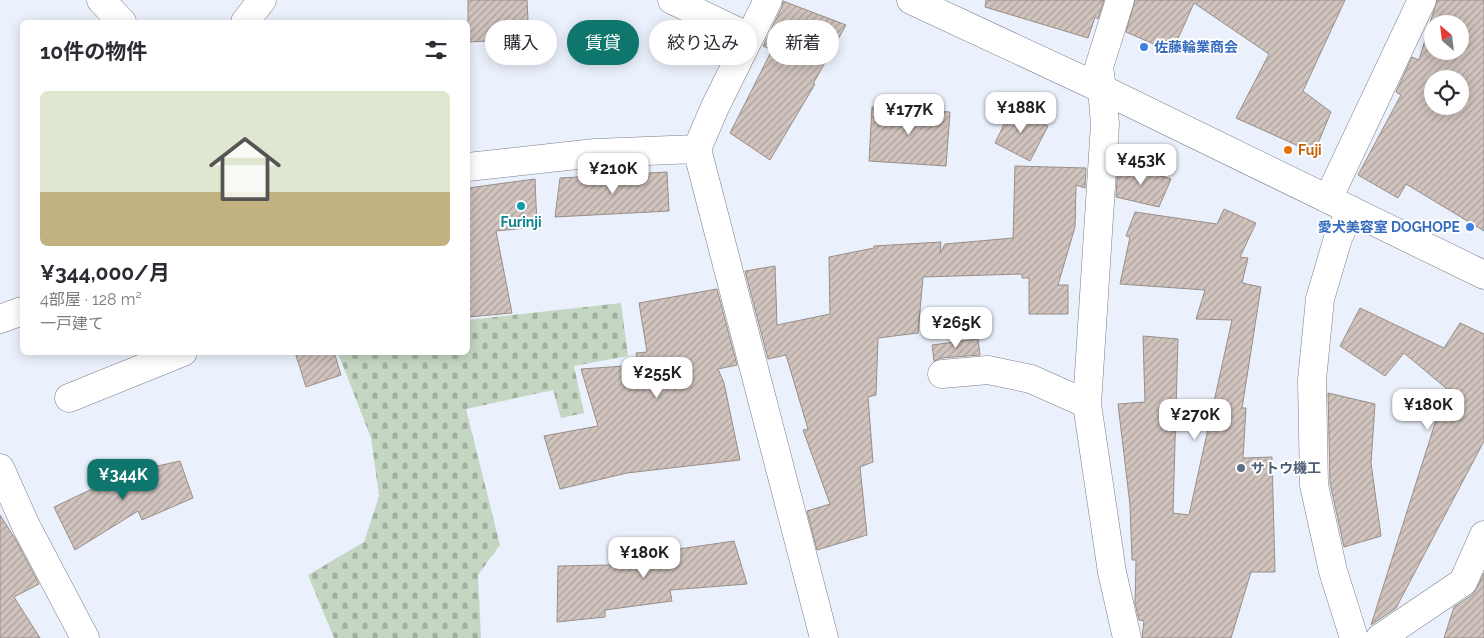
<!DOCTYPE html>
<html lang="ja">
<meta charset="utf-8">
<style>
:root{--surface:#fff;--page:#f2f2f3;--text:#2b2b33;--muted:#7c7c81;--line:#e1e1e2;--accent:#0f766e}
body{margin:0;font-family:Raleway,"Noto Sans JP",sans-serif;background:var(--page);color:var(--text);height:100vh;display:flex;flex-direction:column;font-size:19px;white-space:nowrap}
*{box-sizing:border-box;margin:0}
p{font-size:16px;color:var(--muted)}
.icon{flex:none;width:28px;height:28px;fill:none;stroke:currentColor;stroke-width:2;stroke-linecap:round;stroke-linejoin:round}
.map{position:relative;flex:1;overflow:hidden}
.details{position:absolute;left:20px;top:20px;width:450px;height:335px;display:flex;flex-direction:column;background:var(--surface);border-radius:8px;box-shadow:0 2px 12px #0003}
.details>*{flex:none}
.top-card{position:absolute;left:485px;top:20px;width:475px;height:45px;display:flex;gap:10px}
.needle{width:32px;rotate:332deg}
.controls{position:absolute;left:1424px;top:15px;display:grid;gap:10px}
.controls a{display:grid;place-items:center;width:45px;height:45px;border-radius:50%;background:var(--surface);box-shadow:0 2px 12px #0003;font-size:25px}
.price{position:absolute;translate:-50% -42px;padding:0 11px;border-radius:10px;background:#fff;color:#222;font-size:16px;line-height:32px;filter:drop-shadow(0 1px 2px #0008)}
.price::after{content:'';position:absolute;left:50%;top:30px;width:15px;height:11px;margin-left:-8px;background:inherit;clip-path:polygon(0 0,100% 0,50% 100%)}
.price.selected{background:var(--accent);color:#fff}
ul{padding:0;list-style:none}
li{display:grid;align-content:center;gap:10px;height:265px;padding:0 20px}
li+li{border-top:1px solid var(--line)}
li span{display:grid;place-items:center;height:155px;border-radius:8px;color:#555}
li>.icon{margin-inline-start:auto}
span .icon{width:90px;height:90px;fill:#fffc;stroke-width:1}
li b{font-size:21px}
h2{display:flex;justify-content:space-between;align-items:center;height:60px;padding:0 20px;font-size:21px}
.tag{padding:0 18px;border-radius:22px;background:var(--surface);box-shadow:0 2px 12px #0003;font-size:18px;line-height:45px}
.tag.selected{background:var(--accent);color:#fff}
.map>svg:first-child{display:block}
.cemetery{fill:url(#cemetery-stones)}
.building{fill:url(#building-hatch);stroke:#998e88;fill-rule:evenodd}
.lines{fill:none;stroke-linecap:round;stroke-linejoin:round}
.minor-casing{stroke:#797e88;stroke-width:29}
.tertiary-casing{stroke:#797e88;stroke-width:29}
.minor{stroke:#fff;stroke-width:28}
.tertiary{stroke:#fff;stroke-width:28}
.shop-dot{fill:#3f7fe0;stroke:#fefefe;stroke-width:2}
.food-dot{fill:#e8710a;stroke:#fefefe;stroke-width:2}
.culture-dot{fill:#0f9aa8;stroke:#fefefe;stroke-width:2}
.service-dot{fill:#5c6f8a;stroke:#fefefe;stroke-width:2}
.labels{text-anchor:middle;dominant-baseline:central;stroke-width:4;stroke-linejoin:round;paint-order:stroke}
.shop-label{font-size:14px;font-weight:bold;fill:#366cbe;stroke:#fefefe;text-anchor:start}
.food-label{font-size:14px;font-weight:bold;fill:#c56008;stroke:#fefefe;text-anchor:start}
.culture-label{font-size:14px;font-weight:bold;fill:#0d838f;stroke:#fefefe}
.service-label{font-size:14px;font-weight:bold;fill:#4e5e75;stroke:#fefefe;text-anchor:start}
</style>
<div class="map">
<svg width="1484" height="638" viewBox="0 0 1484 638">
<defs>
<pattern id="cemetery-stones" width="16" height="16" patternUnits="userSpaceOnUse" patternTransform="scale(1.25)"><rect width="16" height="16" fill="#c5d6c3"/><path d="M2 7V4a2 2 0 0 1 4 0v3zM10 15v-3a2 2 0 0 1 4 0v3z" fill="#a1afa0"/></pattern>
<pattern id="building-hatch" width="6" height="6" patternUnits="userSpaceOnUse" patternTransform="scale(1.25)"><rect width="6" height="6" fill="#d1c4be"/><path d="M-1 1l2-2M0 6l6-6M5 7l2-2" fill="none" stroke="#aba09c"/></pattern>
</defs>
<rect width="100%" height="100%" fill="#ebf1fc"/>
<path class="cemetery" d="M621,303L628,356L574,366L584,413L561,418L553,390L466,409L500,545L478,575L481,638H334L308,575L364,542L379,496L371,438L338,353L468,352V320Z"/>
<path class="building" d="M468,0H527L529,39L468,42Z
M986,0H1104L1098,19L1095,17L1088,38L985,7Z
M1135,0H1345L1303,91L1331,112L1314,153L1236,118L1269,54L1194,3L1172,52L1126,32Z
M1437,0H1484V231L1406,184L1398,198L1358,175L1401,95L1396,92L1412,57L1419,60ZM1432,24H1460V51H1432ZM1432,79H1460V106H1432Z
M783,1L846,25L813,84H815L770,160L730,133L772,50L763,46L782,7Z
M872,107L950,112L946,166L869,161Z
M1012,108L1048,126L1030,161L995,143Z
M1118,163L1171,179L1159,207L1116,197Z
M1015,166L1086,168L1085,188L1076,185L1075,227L1058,285H1068V314H1029V278H1022V274L923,277L918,333L878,338L876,395L868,397L873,462L860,467L867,535L817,550L807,511L830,504L803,430L808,429L786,355L768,359L745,271L775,266L777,325L830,314L829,257L874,248V246L941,242L940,253L945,244L1013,238Z
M667,172L669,211L555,217L560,178Z
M535,179L537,227L496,231L512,313L468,317V188Z
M1224,209L1256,223L1240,257L1248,258L1242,283L1261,287L1242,408H1246L1243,458L1272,457L1275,572H1251L1231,638H1142L1144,621L1139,620L1135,603L1136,560H1132L1130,505L1118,404L1145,402L1143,336L1178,339L1173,513L1189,515L1232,320L1196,319L1205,290L1120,284L1130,237L1126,236L1135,212L1217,224Z
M717,289L737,365L718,369L724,383L740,460L627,473L560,489L544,436L598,426L581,369L639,365L636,353L647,352L639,303Z
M1360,308L1444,348L1460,323L1484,334V441L1396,608L1371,625L1437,417L1454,421L1439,412L1447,389L1404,353L1385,376L1340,346Z
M978,339L980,355L941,358L934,361L932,345Z
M295,352H334L341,375L306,387Z
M1328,393L1375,404L1371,463L1381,536L1344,547L1330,483Z
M180,461L193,498L142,520L138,511L75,550L54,507L126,473Z
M0,515L16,540L39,584L14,597L40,638H0Z
M734,541L747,584L670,590L672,601L605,610V617L557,622L558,566L611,565L610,559Z
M1484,573V638H1444L1454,607L1472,595L1477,588Z"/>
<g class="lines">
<defs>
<path id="minor" d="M101,0L122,22
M672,0L749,37
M768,0L715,107L697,149L824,638
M1120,0L1099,67L1102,89L1105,124L1087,404L1112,572L1127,638
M245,22L262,0
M468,167L595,153L697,149
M1328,199L1422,0
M1351,210L1338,238L1320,299L1312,380L1314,485L1333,571L1354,638
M0,319L22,311
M942,374L988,370L1031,379L1087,404
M69,398L183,352
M0,468L26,526L85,638
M1380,638L1463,582L1484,535"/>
<path id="tertiary" d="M911,0L1102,89L1484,275"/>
</defs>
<use href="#minor" class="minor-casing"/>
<use href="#tertiary" class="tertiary-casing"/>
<use href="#minor" class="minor"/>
<use href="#tertiary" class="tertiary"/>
</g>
<g class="shop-dot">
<circle cx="1144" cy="47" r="5"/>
<circle cx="1470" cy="227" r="5"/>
</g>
<circle class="food-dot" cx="1288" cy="150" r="5"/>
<circle class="culture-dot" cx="521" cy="206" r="5"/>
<circle class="service-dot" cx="1241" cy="468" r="5"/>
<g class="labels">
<g class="shop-label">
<text x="1154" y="47">佐藤輪業商会</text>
<text x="1460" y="227" text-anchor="end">愛犬美容室 DOGHOPE</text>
</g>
<g class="food-label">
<text x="1298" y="150">Fuji</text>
</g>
<g class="culture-label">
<text x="521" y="222">Furinji</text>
</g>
<g class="service-label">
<text x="1251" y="468">サトウ機工</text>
</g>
</g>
</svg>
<div class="controls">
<a><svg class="needle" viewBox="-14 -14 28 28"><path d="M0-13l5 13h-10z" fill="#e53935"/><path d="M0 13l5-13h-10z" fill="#7c7c81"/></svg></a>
<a><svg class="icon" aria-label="locate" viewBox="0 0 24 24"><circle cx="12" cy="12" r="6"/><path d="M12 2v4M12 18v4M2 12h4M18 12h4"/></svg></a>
</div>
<b class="price" style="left:1021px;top:134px">¥188K</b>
<b class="price" style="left:909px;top:136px">¥177K</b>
<b class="price" style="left:1141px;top:186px">¥453K</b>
<b class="price" style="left:613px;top:195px">¥210K</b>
<b class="price" style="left:956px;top:349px">¥265K</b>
<b class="price" style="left:657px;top:399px">¥255K</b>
<b class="price" style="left:1428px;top:431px">¥180K</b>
<b class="price" style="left:1195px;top:441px">¥270K</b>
<b class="price selected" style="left:123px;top:501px">¥344K</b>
<b class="price" style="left:644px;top:579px">¥180K</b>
<div class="top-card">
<a class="tag">購入</a>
<a class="tag selected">賃貸</a>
<a class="tag">絞り込み</a>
<a class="tag">新着</a>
</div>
<section class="details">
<h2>10件の物件<svg class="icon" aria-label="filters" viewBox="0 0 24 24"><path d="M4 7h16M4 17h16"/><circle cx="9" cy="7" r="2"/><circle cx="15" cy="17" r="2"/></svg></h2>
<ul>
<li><span style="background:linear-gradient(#dfe7d0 65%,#c2b280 0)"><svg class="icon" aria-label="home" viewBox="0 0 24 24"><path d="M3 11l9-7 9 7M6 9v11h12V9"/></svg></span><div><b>¥344,000/月</b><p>4部屋 · 128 m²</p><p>一戸建て</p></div></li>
</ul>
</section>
</div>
